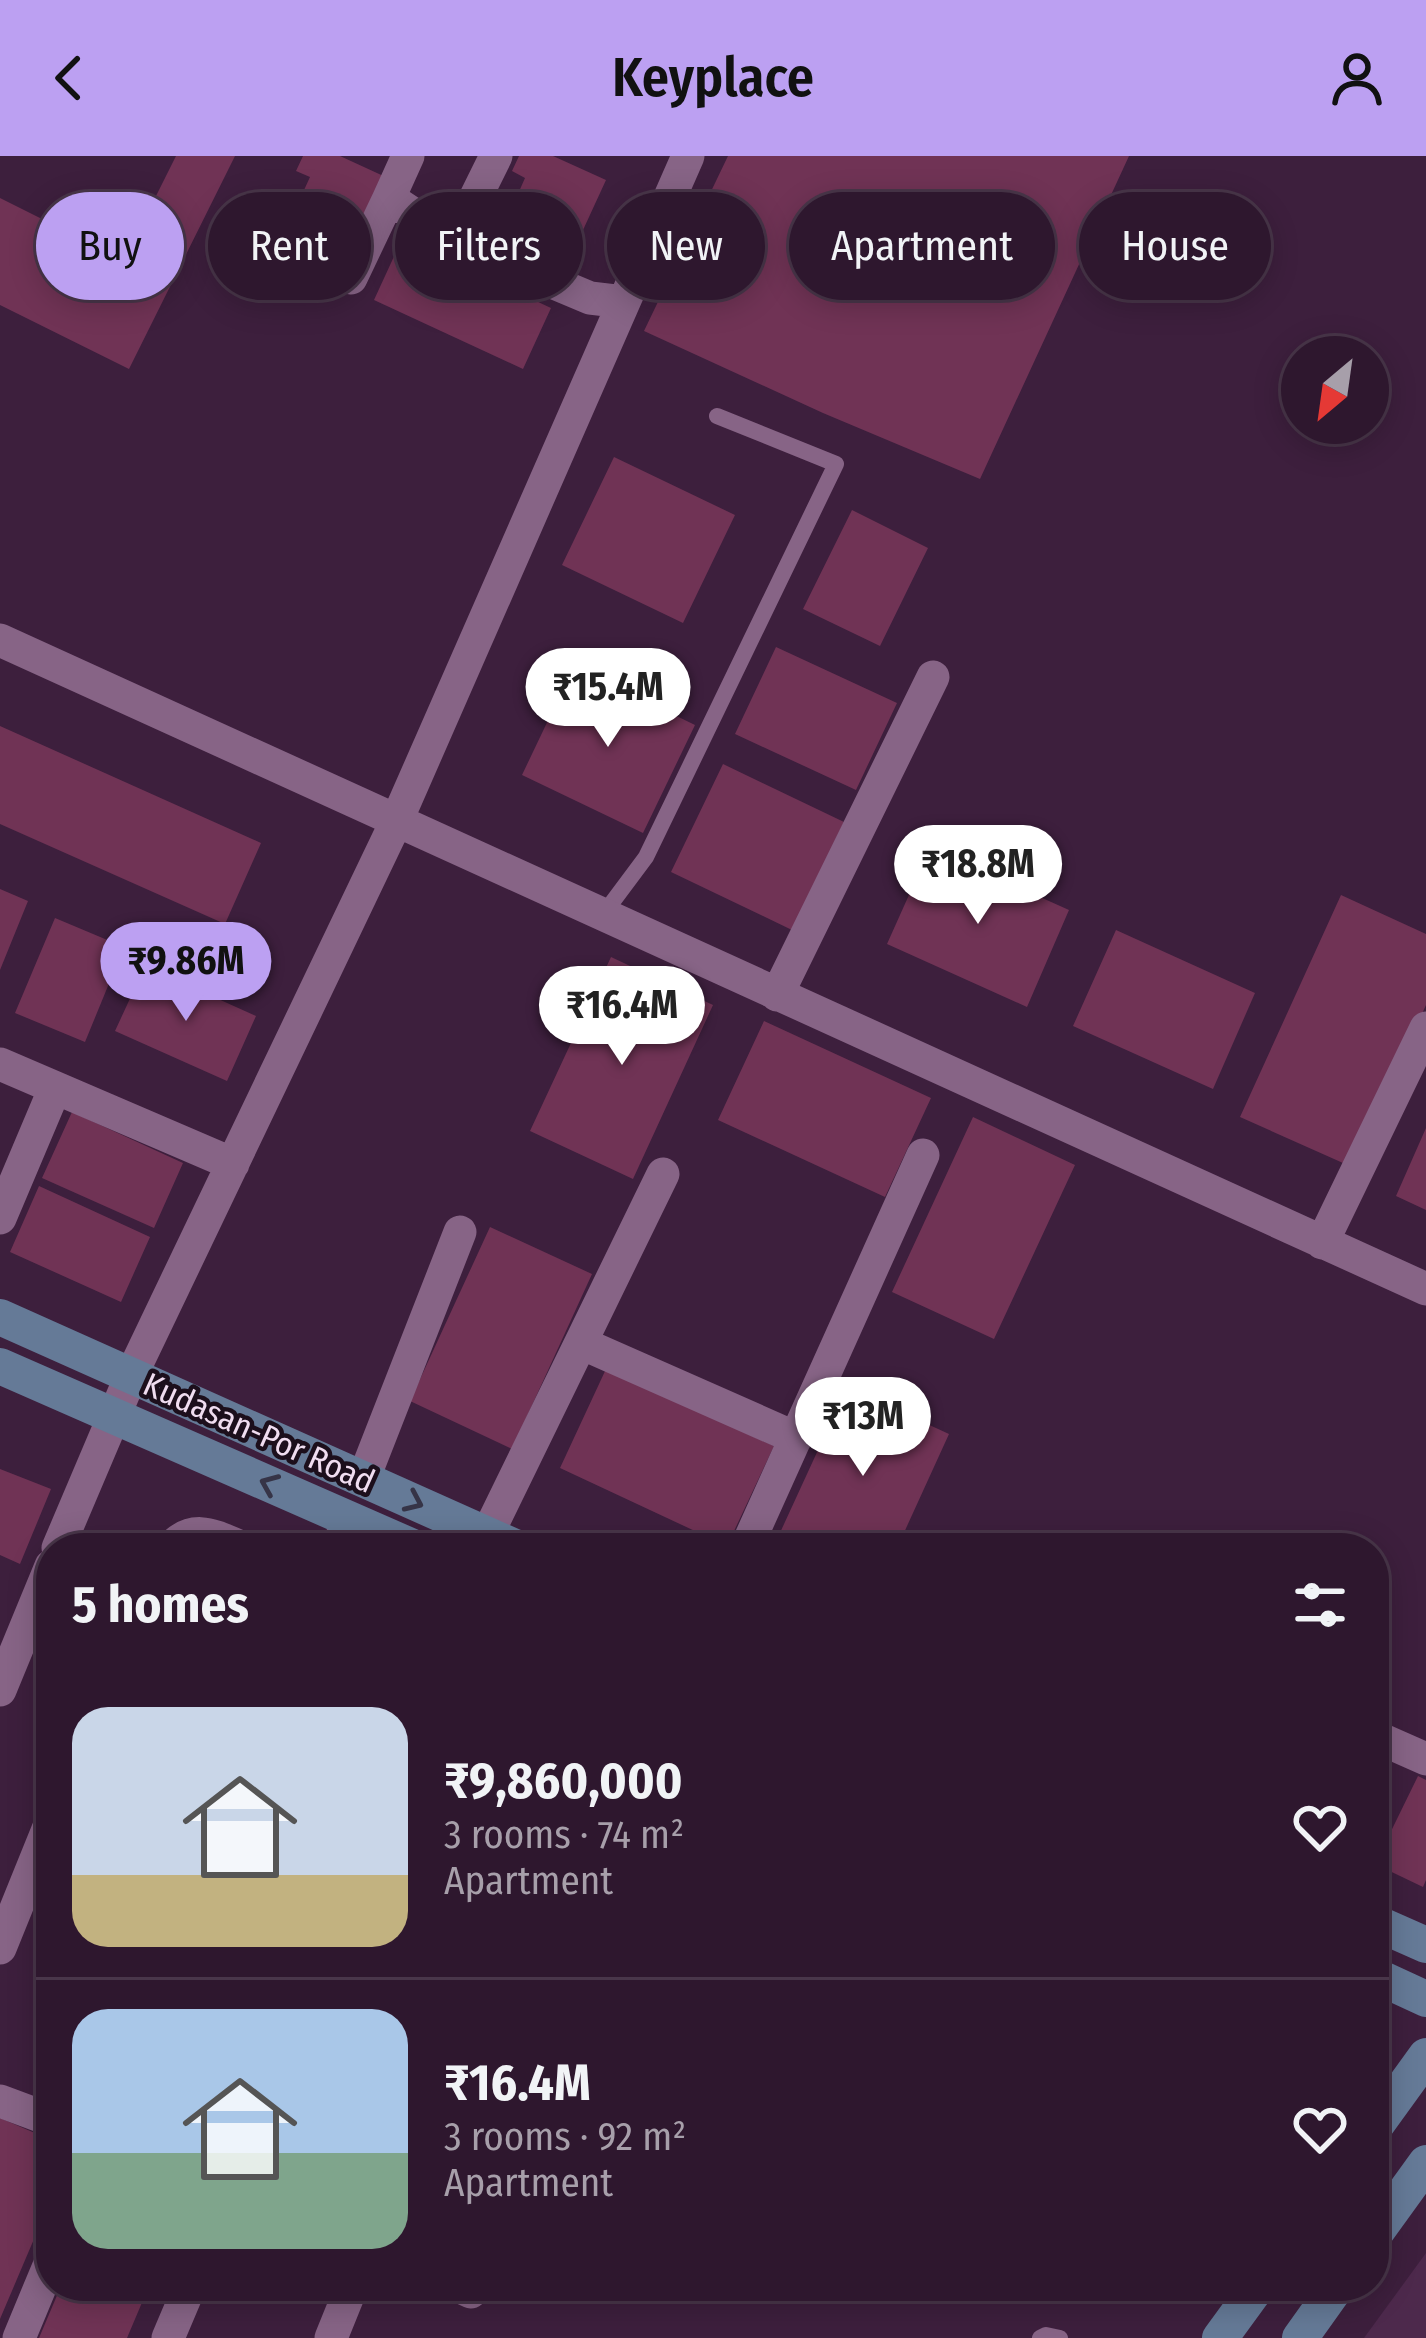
<!DOCTYPE html>
<meta charset="utf-8">
<style>
:root{--surface:#2e172e;--page:#362036;--text:#f1f3f6;--muted:#a79faa;--line:#49364a;--accent:#bca0f2}
body{margin:0;font-family:"Fira Sans Condensed",sans-serif;background:var(--page);color:var(--text);height:100vh;display:flex;flex-direction:column;font-size:45px;white-space:nowrap}
*{box-sizing:border-box;margin:0}
p{font-size:39px;color:var(--muted)}
.icon{flex:none;width:66px;height:66px;fill:none;stroke:currentColor;stroke-width:2;stroke-linecap:round;stroke-linejoin:round}
.map{position:relative;flex:1;overflow:hidden}
.details{position:absolute;left:36px;top:1377px;width:1353px;height:768px;display:flex;flex-direction:column;background:var(--surface);border-radius:48px;box-shadow:0 6px 30px #0003,0 0 0 3px var(--line)}
.details>*{flex:none}
.banner{position:absolute;left:36px;top:36px;width:1356px;height:108px;display:flex;gap:24px}
.needle{width:78px;rotate:209deg}
.fabs{position:absolute;left:1281px;top:180px;display:grid;gap:24px}
.fabs a{display:grid;place-items:center;width:108px;height:108px;border-radius:50%;background:var(--surface);box-shadow:0 6px 30px #0003,0 0 0 3px var(--line);font-size:60px}
.price{position:absolute;translate:-50% -102px;padding:0 27px;border-radius:42px;background:#fff;color:#222;font-size:39px;line-height:78px;filter:drop-shadow(0 3px 6px #0008)}
.price::after{content:'';position:absolute;left:50%;top:72px;width:36px;height:27px;margin-left:-18px;background:inherit;clip-path:polygon(0 0,100% 0,50% 100%)}
.price.on{background:var(--accent);color:#111}
ul{padding:0;list-style:none}
li{display:flex;align-items:center;gap:36px;height:300px;padding:0 36px}
li+li{border-top:3px solid var(--line)}
li span{display:grid;place-items:center;flex:none;width:336px;height:240px;border-radius:36px;color:#555}
li>.icon{margin-inline-start:auto}
span .icon{width:144px;height:144px;fill:#fffc;stroke-width:1}
li b{font-size:51px}
h2{display:flex;justify-content:space-between;align-items:center;height:144px;padding:0 36px;font-size:51px}
.chip{padding:0 42px;border-radius:54px;background:var(--surface);box-shadow:0 6px 30px #0003,0 0 0 3px var(--line);font-size:42px;line-height:108px}
.chip.on{background:var(--accent);color:#111}
header{display:flex;justify-content:space-between;align-items:center;height:156px;padding:0 36px;background:var(--accent);color:#111;font-size:54px;font-weight:600}
.map>svg:first-child{display:block}
.built{fill:#4d294c}
.building{fill:#703355}
.lines{fill:none;stroke-linecap:round;stroke-linejoin:round}
.lane{stroke:#876486;stroke-width:16}
.street{stroke:#876486;stroke-width:33}
.secondary{stroke:#657a97;stroke-width:36}
.oneway{stroke:#363447}
.labels{text-anchor:middle;dominant-baseline:central;stroke-width:9;stroke-linejoin:round;paint-order:stroke}
.street-label{font-size:33px;fill:#f0ddf0;stroke:#1c0f1c}
</style>
<header><svg class="icon" aria-label="back" viewBox="0 0 24 24"><path d="M15 5l-7 7 7 7"/></svg>Keyplace<svg class="icon" aria-label="person" viewBox="0 0 24 24"><circle cx="12" cy="8" r="4"/><path d="M4 21q1-7 8-7t8 7"/></svg></header>
<div class="map">
<svg width="1426" height="2182" viewBox="0 0 1426 2182">
<rect width="100%" height="100%" fill="#3d1f3d"/>
<path class="built" d="M1426,2097V2182H1364Z"/>
<path class="building" d="M176,0H235L129,213L0,149V42L124,104Z
M303,0H340L390,23L345,122L265,85L281,50L294,56L310,21L296,15Z
M519,0H553L606,24L561,122L480,86L496,50L510,56L525,22L512,15Z
M728,0H1129L980,323L823,257L644,175Z
M402,83L551,152L523,213L374,144Z
M614,301L735,359L683,467L562,409Z
M852,354L928,392L880,490L803,453Z
M776,491L897,547L856,634L735,578Z
M574,510L695,569L643,677L522,619Z
M0,570L261,687L225,768L0,668Z
M723,608L844,666L792,774L671,716Z
M930,692L1069,754L1027,851L887,788Z
M0,733L28,745L0,814Z
M1341,739L1426,778V849L1352,1011L1240,961Z
M55,762L124,791L85,886L15,857Z
M1116,774L1255,837L1213,933L1073,870Z
M611,801L713,849L633,1023L530,975Z
M145,810L256,860L227,925L115,875Z
M764,865L931,942L885,1041L718,964Z
M72,956L183,1007L154,1072L42,1022Z
M973,961L1075,1009L994,1183L892,1136Z
M1426,972V1054L1396,1040Z
M39,1030L150,1081L121,1146L10,1096Z
M490,1071L592,1118L512,1293L410,1245Z
M606,1213L774,1290L727,1390L560,1312Z
M847,1231L949,1278L897,1392H773Z
M0,1313L51,1333L20,1408L0,1399Z
M1418,1620L1426,1624V1724L1423,1731L1375,1708Z
M0,1962L51,1984V2043L0,2163Z
M61,2130H149L127,2182H39Z"/>
<g class="lines">
<path class="lane" d="M602,760L646,701L836,308L717,260
M1040,2182L1046,2179L1060,2182"/>
<path class="street" d="M408,0L389,42L454,85
M496,0L454,85L590,142L624,146
M351,122L389,42
M0,484L1426,1133
M777,839L933,521
M0,908L233,1008
M0,1062L55,932
M1322,1087L1426,872
M581,1187L796,1282
M363,1324L460,1076
M487,1379L663,1018
M58,1392L131,1220L396,666L688,0
M171,1392C194,1366 216,1381 244,1392
M337,1392L349,1363
M746,1392L923,999
M0,1534L51,1410
M1374,1580L1426,1603
M0,1792L51,1666
M0,1945L51,1964
M458,2130L471,2136
M19,2182L51,2105
M168,2182L190,2130
M331,2182L352,2130"/>
<path class="secondary" d="M0,1161L517,1392
M0,1210L415,1392
M1374,1766L1426,1789
M1374,1819L1426,1843
M1374,1972L1426,1900
M1374,2079L1426,2007
M1220,2182L1258,2130
M1300,2182L1337,2130"/>
</g>
<defs><path id="oneway-chevron" d="M-2-3.5L2.5 0L-2 3.5" fill="none" stroke-width="1.6" stroke-linecap="round" stroke-linejoin="round" transform="scale(3)"/></defs>
<g class="oneway">
<use href="#oneway-chevron" transform="translate(269 1328) rotate(-157)"/>
<use href="#oneway-chevron" transform="translate(414 1346) rotate(24)"/>
</g>
<g class="labels">
<g class="street-label">
<text transform="translate(259 1277) rotate(24)">Kudasan-Por Road</text>
</g>
</g>
</svg>
<div class="fabs">
<a><svg class="needle" viewBox="-14 -14 28 28"><path d="M0-13l5 13h-10z" fill="#e53935"/><path d="M0 13l5-13h-10z" fill="#a79faa"/></svg></a>
</div>
<b class="price" style="left:608px;top:594px">₹15.4M</b>
<b class="price" style="left:978px;top:771px">₹18.8M</b>
<b class="price on" style="left:186px;top:868px">₹9.86M</b>
<b class="price" style="left:622px;top:912px">₹16.4M</b>
<b class="price" style="left:863px;top:1323px">₹13M</b>
<div class="banner">
<a class="chip on">Buy</a>
<a class="chip">Rent</a>
<a class="chip">Filters</a>
<a class="chip">New</a>
<a class="chip">Apartment</a>
<a class="chip">House</a>
</div>
<section class="details">
<h2>5 homes<svg class="icon" aria-label="filters" viewBox="0 0 24 24"><path d="M4 7h16M4 17h16"/><circle cx="9" cy="7" r="2"/><circle cx="15" cy="17" r="2"/></svg></h2>
<ul>
<li><span style="background:linear-gradient(#c9d6e8 70%,#c2b280 0)"><svg class="icon" aria-label="home" viewBox="0 0 24 24"><path d="M3 11l9-7 9 7M6 9v11h12V9"/></svg></span><div><b>₹9,860,000</b><p>3 rooms · 74 m²</p><p>Apartment</p></div><svg class="icon" aria-label="heart" viewBox="0 0 24 24"><path d="M12 20l-8-8c-3-5 5-10 8-4 3-6 11-1 8 4z"/></svg></li>
<li><span style="background:linear-gradient(#a9c7e8 60%,#7fa58c 0)"><svg class="icon" aria-label="home" viewBox="0 0 24 24"><path d="M3 11l9-7 9 7M6 9v11h12V9"/></svg></span><div><b>₹16.4M</b><p>3 rooms · 92 m²</p><p>Apartment</p></div><svg class="icon" aria-label="heart" viewBox="0 0 24 24"><path d="M12 20l-8-8c-3-5 5-10 8-4 3-6 11-1 8 4z"/></svg></li>
</ul>
</section>
</div>
